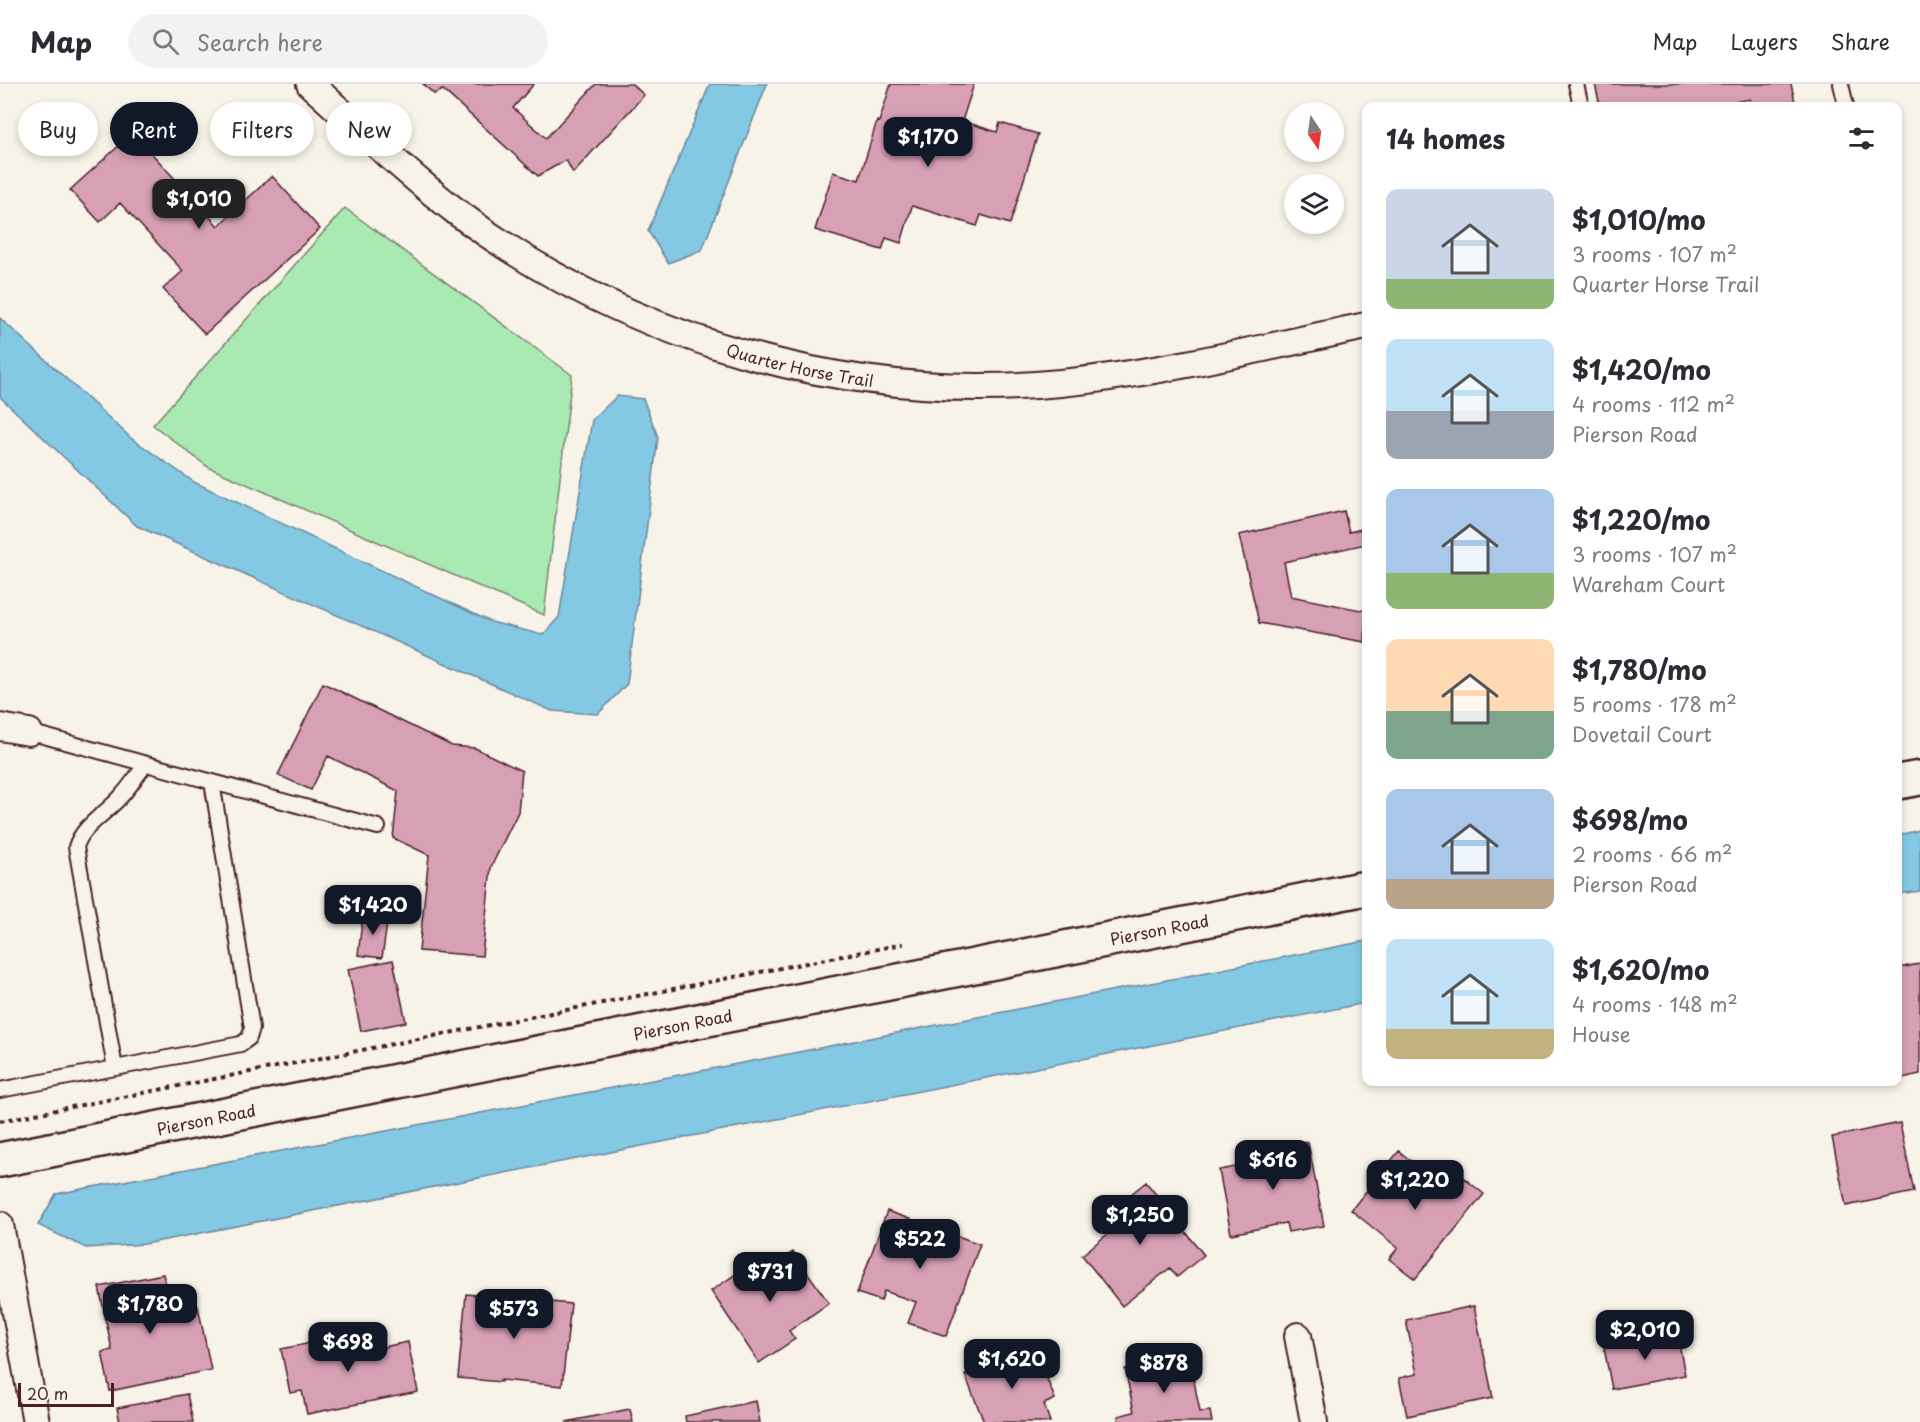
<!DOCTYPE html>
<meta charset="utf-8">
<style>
:root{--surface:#fff;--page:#f2f2f3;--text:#2b2b33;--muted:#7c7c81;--line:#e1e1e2;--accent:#111827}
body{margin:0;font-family:"Playpen Sans",sans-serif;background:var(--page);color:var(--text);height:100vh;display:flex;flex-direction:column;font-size:22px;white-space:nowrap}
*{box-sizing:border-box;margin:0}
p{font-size:20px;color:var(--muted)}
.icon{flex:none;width:33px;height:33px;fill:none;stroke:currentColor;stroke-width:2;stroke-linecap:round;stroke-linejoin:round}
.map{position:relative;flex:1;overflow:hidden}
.drawer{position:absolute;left:1362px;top:18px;width:540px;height:984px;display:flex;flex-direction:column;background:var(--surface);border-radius:12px;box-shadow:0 3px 9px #0003}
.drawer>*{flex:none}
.banner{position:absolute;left:18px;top:18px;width:570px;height:54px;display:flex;gap:12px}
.needle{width:39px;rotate:167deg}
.buttons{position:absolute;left:1284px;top:18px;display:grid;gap:12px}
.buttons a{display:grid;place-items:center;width:60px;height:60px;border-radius:50%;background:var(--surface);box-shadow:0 3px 9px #0003;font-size:30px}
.scale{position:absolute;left:18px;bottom:15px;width:96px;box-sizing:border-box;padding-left:6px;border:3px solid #4a1f2b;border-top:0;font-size:16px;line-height:21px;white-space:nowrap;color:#4a1f2b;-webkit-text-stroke:4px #f7f3e8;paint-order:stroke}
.price{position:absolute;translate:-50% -51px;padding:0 14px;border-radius:12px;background:var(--accent);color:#fff;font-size:20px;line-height:39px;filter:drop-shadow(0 2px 3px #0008)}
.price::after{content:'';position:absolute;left:50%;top:36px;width:18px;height:14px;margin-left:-9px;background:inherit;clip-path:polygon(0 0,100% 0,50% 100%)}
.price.on{background:#222;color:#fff}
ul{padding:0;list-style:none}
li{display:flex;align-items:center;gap:18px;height:150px;padding:0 24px}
li span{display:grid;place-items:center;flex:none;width:168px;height:120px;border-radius:12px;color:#555}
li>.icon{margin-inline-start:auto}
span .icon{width:72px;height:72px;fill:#fffc;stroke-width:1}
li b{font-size:26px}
h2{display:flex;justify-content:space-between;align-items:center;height:72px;padding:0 24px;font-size:26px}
.tag{padding:0 21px;border-radius:27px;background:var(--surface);box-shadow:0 3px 9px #0003;font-size:21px;line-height:54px}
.tag.on{background:var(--accent);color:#fff}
header{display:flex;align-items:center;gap:36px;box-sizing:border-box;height:84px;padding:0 30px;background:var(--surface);border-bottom:2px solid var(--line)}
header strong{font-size:28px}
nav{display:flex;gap:33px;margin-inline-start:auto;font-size:21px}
.search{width:420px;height:54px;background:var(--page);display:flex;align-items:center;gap:15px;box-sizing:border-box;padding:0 21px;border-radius:33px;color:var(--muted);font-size:22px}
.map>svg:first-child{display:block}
.green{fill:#a9eab3;stroke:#7a846f;stroke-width:1.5}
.water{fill:#83c9e4;stroke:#6c859a;stroke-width:1.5}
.building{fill:#d7a0b5;stroke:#4a1f2b;stroke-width:1.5}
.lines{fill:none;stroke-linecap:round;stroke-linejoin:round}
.lane-casing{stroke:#4a1f2b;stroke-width:18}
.street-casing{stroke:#4a1f2b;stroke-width:30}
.secondary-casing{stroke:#4a1f2b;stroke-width:38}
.path{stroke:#4a1f2b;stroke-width:4;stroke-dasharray:4.5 4.5;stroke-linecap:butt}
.lane{stroke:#f7f3e8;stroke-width:14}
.street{stroke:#f7f3e8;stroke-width:26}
.secondary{stroke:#f7f3e8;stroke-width:33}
.labels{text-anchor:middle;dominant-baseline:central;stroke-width:4.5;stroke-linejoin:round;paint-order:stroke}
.street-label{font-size:16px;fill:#4a1f2b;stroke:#f7f3e8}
</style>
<header>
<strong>Map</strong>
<div class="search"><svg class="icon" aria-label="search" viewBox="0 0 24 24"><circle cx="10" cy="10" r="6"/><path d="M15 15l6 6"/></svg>Search here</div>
<nav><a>Map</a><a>Layers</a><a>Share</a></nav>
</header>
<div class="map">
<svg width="1920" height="1338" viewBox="0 0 1920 1338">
<rect width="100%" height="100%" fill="#f7f3e8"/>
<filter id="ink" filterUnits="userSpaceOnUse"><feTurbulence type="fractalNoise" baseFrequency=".0167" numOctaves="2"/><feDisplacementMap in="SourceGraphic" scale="12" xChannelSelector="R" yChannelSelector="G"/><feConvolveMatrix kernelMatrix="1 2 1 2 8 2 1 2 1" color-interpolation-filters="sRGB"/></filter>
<g filter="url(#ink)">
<path class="green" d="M345,124L572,291L544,531L208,383L153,341Z"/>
<path class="water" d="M710,0H767L702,166L668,179L648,147Z
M0,234L131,354L194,398L491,538L543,551L559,533L592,336L617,312L643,315L658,353L627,600L598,630L552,627L137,442L0,313Z
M1920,746V807L1898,810V751Z
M1366,857V919L145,1160L86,1164L38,1141L56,1110L763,975Z"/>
<path class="building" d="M423,0H534L513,24L546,54L596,0H632L644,11L573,89L566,76L538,92L443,6L434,10Z
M891,0H974L962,37L997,48L1000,39L1038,50L1010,140L981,131L977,142L912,122L901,159L886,154L882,166L815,146L833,88L859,96L877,37L879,38Z
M1595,0H1791L1796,22H1752L1750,15L1712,22H1600Z
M133,49L218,142L272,92L320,145L205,250L163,205L183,187L120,119L100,138L70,106Z
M1344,427L1349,448L1366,444V460L1284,478L1291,512L1366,527L1365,558L1259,539L1239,451Z
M323,599L452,662L475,664L522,687L518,728L491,783L482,872L419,867L429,771L393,754L398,707L328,672L311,706L278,691Z
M363,830L388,833L382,874L358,871Z
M393,876L406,938L361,947L348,885Z
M1920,880V990L1898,995V884Z
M1900,1039L1914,1108L1846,1122L1832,1053Z
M1308,1058L1324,1142L1288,1148L1286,1139L1231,1150L1219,1086L1253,1080L1251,1069Z
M1399,1067L1446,1106L1459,1090L1484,1110L1415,1195L1389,1175L1398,1164L1351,1126Z
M1146,1098L1204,1171L1177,1193L1170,1184L1122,1222L1082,1171L1110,1148L1100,1135Z
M887,1127L980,1160L946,1252L908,1239L916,1218L884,1207L881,1217L857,1209Z
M793,1168L829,1219L789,1247L795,1255L759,1279L711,1207L761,1173L768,1184Z
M163,1190L171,1227L198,1222L211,1286L110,1307L102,1268L112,1266L99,1203Z
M466,1210L571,1220L562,1302L501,1296V1298L458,1294Z
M1474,1222L1493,1314L1407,1332L1399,1294L1417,1290L1406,1236Z
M1677,1249L1685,1291L1612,1305L1604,1264Z
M355,1250L359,1268L408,1258L418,1308L307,1330L302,1307L290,1309L281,1265Z
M1035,1264L1055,1315L1044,1320L1050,1338H984L965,1291Z
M1189,1272L1200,1328L1210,1327L1212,1338H1119L1118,1332L1134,1328L1125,1285Z
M187,1310L193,1338H120L117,1324Z
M756,1317L760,1338H686L685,1332Z
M630,1325L633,1338H566Z"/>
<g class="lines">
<defs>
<path id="lane" d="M1576,0L1581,22
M1841,0L1846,22
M29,648L378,743
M115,984L76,763C83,740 109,728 123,710C131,701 138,690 146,680
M0,1006L241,960L249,954L252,944L212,698"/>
<g id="street">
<path id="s1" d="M310,0C359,44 406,89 458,129C628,256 849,320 1060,299C1163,289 1265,263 1366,242"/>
<path d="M0,643L29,648"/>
<path d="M0,1141L36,1338"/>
<path d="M1298,1252L1314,1338"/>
</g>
<g id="secondary">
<path d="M1898,698L1920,694"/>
<path id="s2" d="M0,1076L1366,804"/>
</g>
</defs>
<use href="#lane" class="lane-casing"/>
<use href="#street" class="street-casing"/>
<use href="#secondary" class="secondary-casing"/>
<path class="path" d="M0,1037L903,860"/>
<use href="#lane" class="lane"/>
<use href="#street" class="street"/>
<use href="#secondary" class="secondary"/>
</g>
</g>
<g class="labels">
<g class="street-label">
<text stroke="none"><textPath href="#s1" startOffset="574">Quarter Horse Trail</textPath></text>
<text stroke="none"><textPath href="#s2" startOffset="1182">Pierson Road</textPath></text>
<text stroke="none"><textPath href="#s2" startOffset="696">Pierson Road</textPath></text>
<text stroke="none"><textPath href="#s2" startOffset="210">Pierson Road</textPath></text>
</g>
</g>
</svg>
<div class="buttons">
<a><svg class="needle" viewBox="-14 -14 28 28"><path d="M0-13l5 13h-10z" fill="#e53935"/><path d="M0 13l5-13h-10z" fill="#7c7c81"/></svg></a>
<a><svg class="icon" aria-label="layers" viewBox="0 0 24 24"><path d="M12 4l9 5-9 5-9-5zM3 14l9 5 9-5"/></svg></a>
</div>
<div class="scale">20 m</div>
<b class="price" style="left:928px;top:84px">$1,170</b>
<b class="price on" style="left:199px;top:146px">$1,010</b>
<b class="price" style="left:373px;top:852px">$1,420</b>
<b class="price" style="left:1273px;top:1107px">$616</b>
<b class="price" style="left:1415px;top:1127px">$1,220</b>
<b class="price" style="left:1140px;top:1162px">$1,250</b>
<b class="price" style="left:920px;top:1186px">$522</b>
<b class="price" style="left:770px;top:1219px">$731</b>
<b class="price" style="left:150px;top:1251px">$1,780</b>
<b class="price" style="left:514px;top:1256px">$573</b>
<b class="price" style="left:1645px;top:1277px">$2,010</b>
<b class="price" style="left:348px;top:1289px">$698</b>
<b class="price" style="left:1012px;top:1306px">$1,620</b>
<b class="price" style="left:1164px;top:1310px">$878</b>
<div class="banner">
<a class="tag">Buy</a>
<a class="tag on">Rent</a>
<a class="tag">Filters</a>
<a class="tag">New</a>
</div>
<section class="drawer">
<h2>14 homes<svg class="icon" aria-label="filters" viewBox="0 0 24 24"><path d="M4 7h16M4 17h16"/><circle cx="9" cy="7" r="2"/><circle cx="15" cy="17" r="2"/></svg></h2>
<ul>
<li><span style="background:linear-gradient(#c9d6e8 75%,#8fb573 0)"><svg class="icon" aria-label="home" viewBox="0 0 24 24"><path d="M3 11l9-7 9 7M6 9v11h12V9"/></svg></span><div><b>$1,010/mo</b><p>3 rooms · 107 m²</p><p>Quarter Horse Trail</p></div></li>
<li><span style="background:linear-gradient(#bfe0f5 60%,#9aa5b1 0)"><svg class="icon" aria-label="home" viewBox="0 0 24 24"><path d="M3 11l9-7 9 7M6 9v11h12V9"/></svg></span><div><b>$1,420/mo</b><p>4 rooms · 112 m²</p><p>Pierson Road</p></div></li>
<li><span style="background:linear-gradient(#a9c7e8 70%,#8fb573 0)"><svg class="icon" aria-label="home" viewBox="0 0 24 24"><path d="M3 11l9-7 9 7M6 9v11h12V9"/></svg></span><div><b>$1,220/mo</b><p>3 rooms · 107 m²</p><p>Wareham Court</p></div></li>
<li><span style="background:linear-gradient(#ffd9b3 60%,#7fa58c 0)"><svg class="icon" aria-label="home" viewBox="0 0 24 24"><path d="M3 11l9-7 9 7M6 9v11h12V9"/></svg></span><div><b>$1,780/mo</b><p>5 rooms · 178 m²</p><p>Dovetail Court</p></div></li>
<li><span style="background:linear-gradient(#a9c7e8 75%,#b9a48a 0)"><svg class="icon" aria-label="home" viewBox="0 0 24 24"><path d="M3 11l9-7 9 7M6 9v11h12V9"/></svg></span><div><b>$698/mo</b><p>2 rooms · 66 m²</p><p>Pierson Road</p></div></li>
<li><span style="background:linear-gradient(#bfe0f5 75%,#c2b280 0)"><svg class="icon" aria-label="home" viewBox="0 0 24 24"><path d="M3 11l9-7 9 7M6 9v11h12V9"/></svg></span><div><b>$1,620/mo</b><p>4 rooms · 148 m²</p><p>House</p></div></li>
</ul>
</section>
</div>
